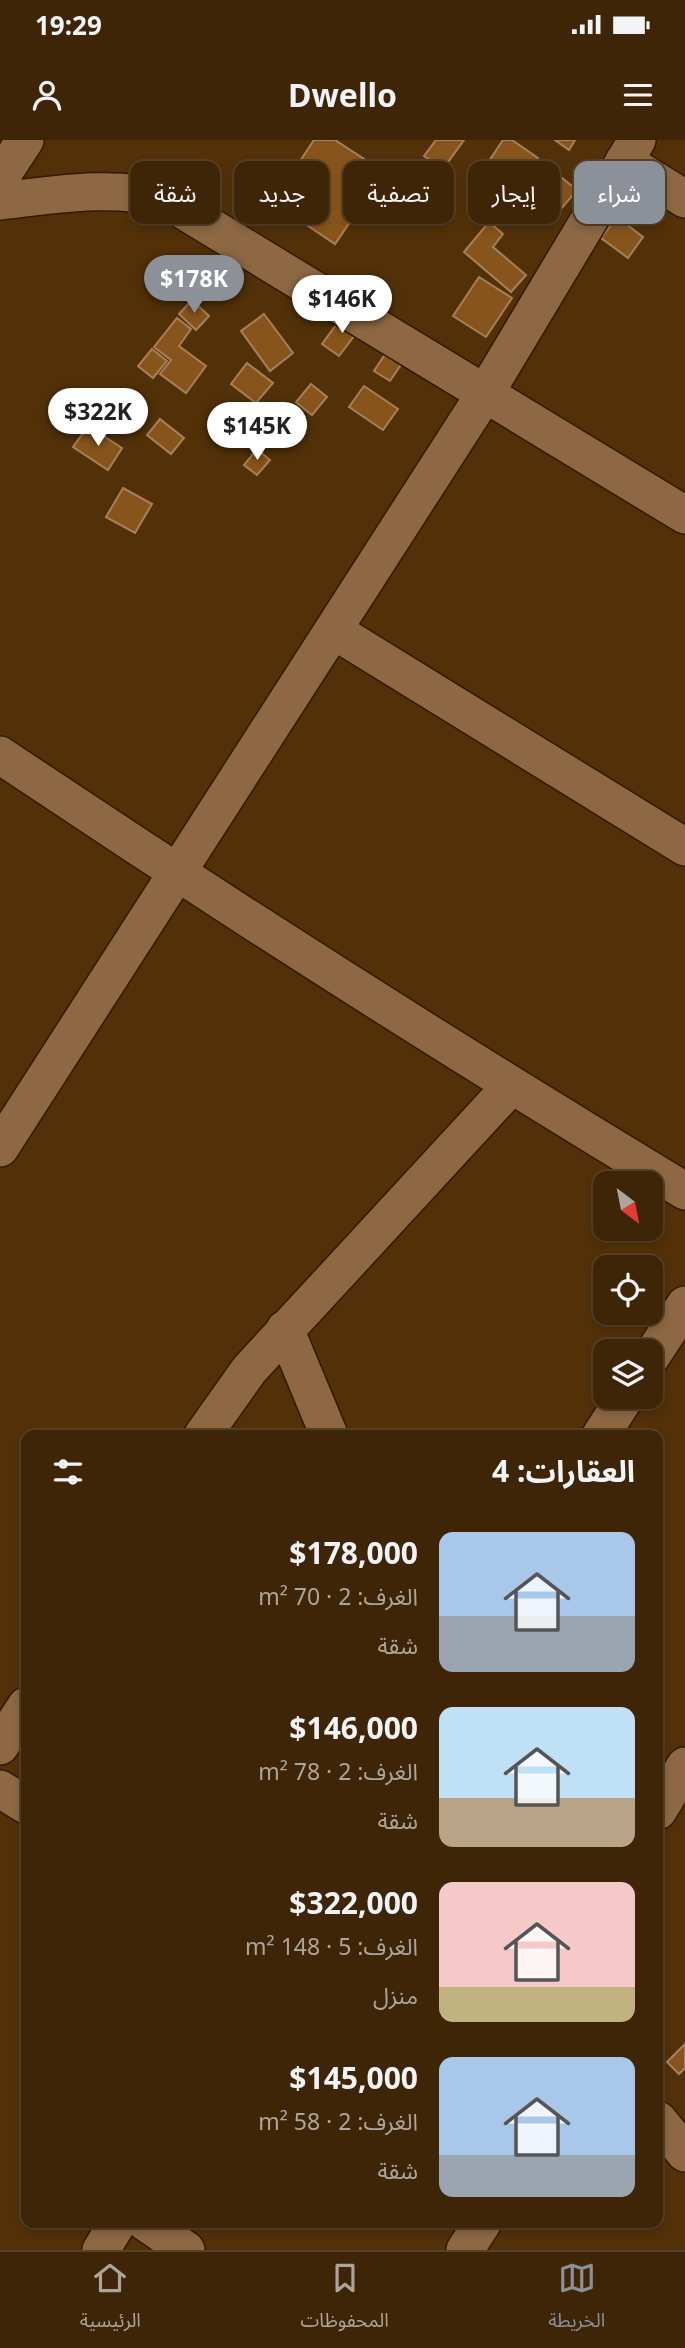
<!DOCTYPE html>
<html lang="ar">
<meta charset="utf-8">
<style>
:root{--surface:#3e2507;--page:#493115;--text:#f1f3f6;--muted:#ada59b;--line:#574228;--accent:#8c9099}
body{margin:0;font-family:"Noto Sans","Noto Sans Arabic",sans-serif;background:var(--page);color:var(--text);direction:rtl;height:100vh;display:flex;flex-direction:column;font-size:26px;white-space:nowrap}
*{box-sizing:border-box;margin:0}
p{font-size:23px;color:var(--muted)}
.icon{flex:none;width:38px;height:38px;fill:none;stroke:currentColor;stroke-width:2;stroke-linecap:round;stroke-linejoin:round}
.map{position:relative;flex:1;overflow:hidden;direction:ltr}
.panel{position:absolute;left:21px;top:1290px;width:642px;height:798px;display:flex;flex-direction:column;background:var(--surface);border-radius:14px;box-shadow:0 4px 10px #0003,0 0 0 2px var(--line);direction:rtl}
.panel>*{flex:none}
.top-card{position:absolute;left:21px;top:21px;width:644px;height:63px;direction:rtl;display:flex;gap:14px}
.needle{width:46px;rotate:148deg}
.fabs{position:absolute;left:593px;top:1031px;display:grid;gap:14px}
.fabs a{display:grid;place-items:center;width:70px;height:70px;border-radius:14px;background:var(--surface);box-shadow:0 4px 10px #0003,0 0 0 2px var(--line);font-size:35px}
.price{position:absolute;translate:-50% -60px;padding:0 16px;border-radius:24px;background:#fff;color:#222;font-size:23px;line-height:46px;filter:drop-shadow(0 2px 4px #0008)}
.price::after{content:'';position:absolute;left:50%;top:42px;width:21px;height:16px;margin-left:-10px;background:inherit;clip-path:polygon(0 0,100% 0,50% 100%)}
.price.on{background:var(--accent);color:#fff}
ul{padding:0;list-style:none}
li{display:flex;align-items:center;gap:21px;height:175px;padding:0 28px}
li span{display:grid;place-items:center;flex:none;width:196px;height:140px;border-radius:14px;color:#555}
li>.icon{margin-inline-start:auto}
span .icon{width:84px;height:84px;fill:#fffc;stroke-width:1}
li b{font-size:30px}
h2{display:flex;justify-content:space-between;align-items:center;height:84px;padding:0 28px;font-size:30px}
.tag{padding:0 24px;border-radius:14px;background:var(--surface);box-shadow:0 4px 10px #0003,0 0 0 2px var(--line);font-size:24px;line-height:63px}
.tag.on{background:var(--accent);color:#fff}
.status{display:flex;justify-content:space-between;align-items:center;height:49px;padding:0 35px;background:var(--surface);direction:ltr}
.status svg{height:19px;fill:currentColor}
header{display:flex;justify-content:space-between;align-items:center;height:91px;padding:0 28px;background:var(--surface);font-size:32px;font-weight:700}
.tab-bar{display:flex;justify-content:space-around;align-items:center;height:98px;border-top:2px solid var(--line);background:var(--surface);font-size:19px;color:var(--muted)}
.tab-bar a{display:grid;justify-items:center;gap:4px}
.tab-bar .on{color:var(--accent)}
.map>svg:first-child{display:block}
.building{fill:#87551b;stroke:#a6805a;stroke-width:2}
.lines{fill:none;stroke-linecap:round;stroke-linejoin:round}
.minor-casing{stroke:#321a00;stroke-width:40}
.minor{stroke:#8d6843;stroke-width:37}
</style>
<div class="status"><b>19:29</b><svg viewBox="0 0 49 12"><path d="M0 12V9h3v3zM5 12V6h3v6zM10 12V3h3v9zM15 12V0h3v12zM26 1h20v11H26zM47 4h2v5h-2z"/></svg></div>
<header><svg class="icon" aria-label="menu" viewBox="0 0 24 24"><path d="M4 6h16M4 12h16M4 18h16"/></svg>Dwello<svg class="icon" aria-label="person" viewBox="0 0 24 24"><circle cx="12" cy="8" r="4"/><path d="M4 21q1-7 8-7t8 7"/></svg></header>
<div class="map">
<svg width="685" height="2110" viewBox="0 0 685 2110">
<rect width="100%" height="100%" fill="#523109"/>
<path class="building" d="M314,0H335L384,32L335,104L286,71L312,33L298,24Z
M436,0H464L443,29L424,16Z
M503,0H512L538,18L518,46L487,24Z
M555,0H575L569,10Z
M541,21L577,50L561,69L525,39Z
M644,35L657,47L635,71L623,59Z
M377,54L391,63L378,82L364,73Z
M617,77L643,97L628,118L601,98Z
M489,82L503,94L493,107L526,135L511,152L464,112Z
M479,137L512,158L486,197L453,176Z
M192,160L209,176L196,190L179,174Z
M264,174L293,213L270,231L241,191Z
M344,174L361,187L339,216L322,204Z
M177,178L191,189L179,206L206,226L186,253L160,234L171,220L154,207Z
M397,196L413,207L390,241L374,231Z
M152,209L167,221L153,238L138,226Z
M247,223L273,243L256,263L231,244Z
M311,244L327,257L312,275L296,262Z
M364,246L398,269L383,290L349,267Z
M160,279L184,298L171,314L147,295Z
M88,286L122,308L108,330L73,307Z
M257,309L270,320L257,335L244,325Z
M123,348L152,364L135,393L106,377Z
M685,1904V1928L679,1934L667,1922Z"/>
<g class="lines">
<defs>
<path id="minor" d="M624,21L685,59
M0,38L25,0
M0,61C54,55 109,45 163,58L685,375
M333,490L685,707
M0,615C225,766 453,911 685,1051
M0,1008L486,252L637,0
M285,1189L329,1295
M651,1217L685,1165
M203,1295L249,1230L511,946
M601,1295L626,1256
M0,1606L26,1566
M0,1649L26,1665
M658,1671L685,1626
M658,1980L685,2013
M145,2082L186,2110
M101,2110L118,2082
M465,2110L483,2082"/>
</defs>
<use href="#minor" class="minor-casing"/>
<use href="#minor" class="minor"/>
</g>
</svg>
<div class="fabs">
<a><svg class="needle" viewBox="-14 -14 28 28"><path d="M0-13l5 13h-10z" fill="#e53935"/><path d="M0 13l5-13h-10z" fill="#ada59b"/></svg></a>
<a><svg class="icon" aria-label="locate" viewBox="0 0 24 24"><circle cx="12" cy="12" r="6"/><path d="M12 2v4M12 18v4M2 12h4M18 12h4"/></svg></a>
<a><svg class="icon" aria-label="layers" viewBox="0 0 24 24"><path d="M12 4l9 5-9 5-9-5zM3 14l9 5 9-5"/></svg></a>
</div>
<b class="price on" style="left:194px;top:175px">$178K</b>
<b class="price" style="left:342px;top:195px">$146K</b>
<b class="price" style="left:98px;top:308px">$322K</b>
<b class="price" style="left:257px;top:322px">$145K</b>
<div class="top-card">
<a class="tag on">شراء</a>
<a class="tag">إيجار</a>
<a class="tag">تصفية</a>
<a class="tag">جديد</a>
<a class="tag">شقة</a>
</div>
<section class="panel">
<h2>العقارات: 4<svg class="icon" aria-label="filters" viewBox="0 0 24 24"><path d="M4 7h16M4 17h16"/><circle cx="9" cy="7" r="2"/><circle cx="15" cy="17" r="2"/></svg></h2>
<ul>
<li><span style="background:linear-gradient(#a9c7e8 60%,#9aa5b1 0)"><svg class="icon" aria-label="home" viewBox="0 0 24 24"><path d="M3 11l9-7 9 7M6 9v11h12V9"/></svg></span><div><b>$178,000</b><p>الغرف: 2 · 70 m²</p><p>شقة</p></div></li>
<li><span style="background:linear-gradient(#bfe0f5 65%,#b9a48a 0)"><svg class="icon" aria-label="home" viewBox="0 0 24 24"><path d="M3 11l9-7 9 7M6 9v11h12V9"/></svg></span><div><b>$146,000</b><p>الغرف: 2 · 78 m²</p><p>شقة</p></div></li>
<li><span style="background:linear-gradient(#f6c9c9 75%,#c2b280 0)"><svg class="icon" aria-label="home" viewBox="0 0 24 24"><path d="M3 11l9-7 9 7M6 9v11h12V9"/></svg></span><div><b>$322,000</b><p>الغرف: 5 · 148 m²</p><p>منزل</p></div></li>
<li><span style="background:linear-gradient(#a9c7e8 70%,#9aa5b1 0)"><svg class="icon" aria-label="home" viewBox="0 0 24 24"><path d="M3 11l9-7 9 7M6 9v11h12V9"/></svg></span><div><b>$145,000</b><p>الغرف: 2 · 58 m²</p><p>شقة</p></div></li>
</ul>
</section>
</div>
<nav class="tab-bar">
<a class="on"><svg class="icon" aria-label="map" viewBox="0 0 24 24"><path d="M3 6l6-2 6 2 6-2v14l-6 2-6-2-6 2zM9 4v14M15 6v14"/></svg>الخريطة</a>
<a><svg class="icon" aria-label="saved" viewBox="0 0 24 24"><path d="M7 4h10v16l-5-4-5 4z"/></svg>المحفوظات</a>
<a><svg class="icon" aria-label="home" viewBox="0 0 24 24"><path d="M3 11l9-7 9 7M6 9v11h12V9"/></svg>الرئيسية</a>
</nav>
